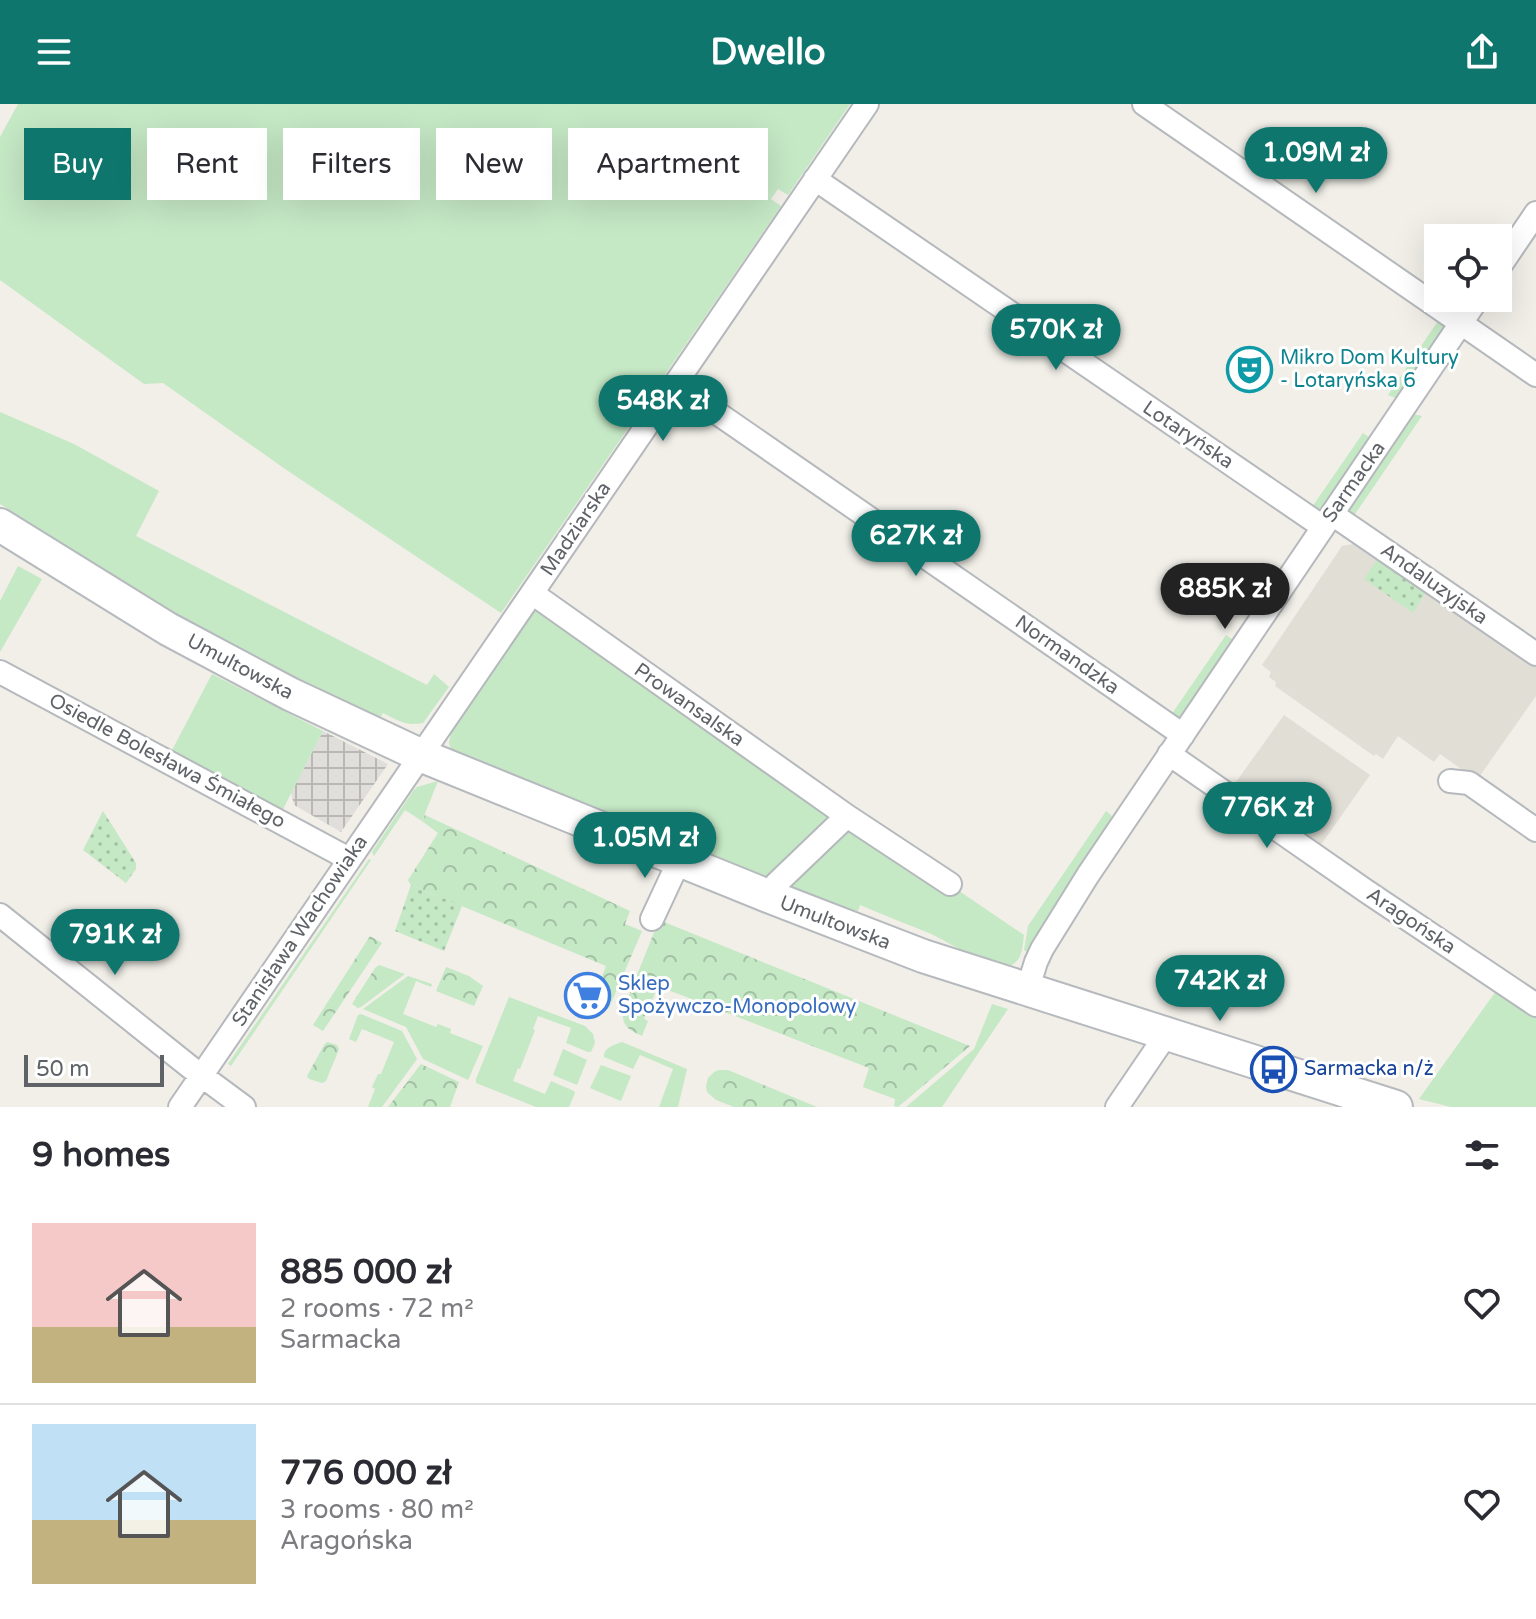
<!DOCTYPE html>
<meta charset="utf-8">
<style>
:root{--surface:#fff;--page:#f2f2f3;--text:#2b2b33;--muted:#7c7c81;--line:#e1e1e2;--accent:#0f766e}
body{margin:0;font-family:"Varela Round",sans-serif;background:var(--page);color:var(--text);height:100vh;display:flex;flex-direction:column;font-size:30px;white-space:nowrap}
*{box-sizing:border-box;margin:0}
p{font-size:26px;color:var(--muted)}
.icon{flex:none;width:44px;height:44px;fill:none;stroke:currentColor;stroke-width:2;stroke-linecap:round;stroke-linejoin:round}
.map{position:relative;height:1003px;overflow:hidden}
.sheet{display:flex;flex-direction:column;background:var(--surface);flex:1}
.sheet>*{flex:none}
.top-card{position:absolute;left:24px;top:24px;width:800px;height:72px;display:flex;gap:16px}
.tools{position:absolute;left:1424px;top:120px;display:grid;gap:16px}
.tools a{display:grid;place-items:center;width:88px;height:88px;border-radius:0px;background:var(--surface);box-shadow:0 8px 32px #0002;font-size:40px}
.scale{position:absolute;left:24px;bottom:20px;width:140px;box-sizing:border-box;padding-left:8px;border:4px solid #5f6368;border-top:0;font-size:22px;line-height:28px;white-space:nowrap;color:#5f6368;-webkit-text-stroke:6px #fff;paint-order:stroke}
.price{position:absolute;translate:-50% -68px;padding:0 18px;border-radius:28px;background:var(--accent);color:#fff;font-size:26px;line-height:52px;filter:drop-shadow(0 2px 4px #0008)}
.price::after{content:'';position:absolute;left:50%;top:48px;width:24px;height:18px;margin-left:-12px;background:inherit;clip-path:polygon(0 0,100% 0,50% 100%)}
.price.current{background:#222;color:#fff}
ul{padding:0;list-style:none}
li{display:flex;align-items:center;gap:24px;height:200px;padding:0 32px}
li+li{border-top:2px solid var(--line)}
li span{display:grid;place-items:center;flex:none;width:224px;height:160px;border-radius:0px;color:#555}
li>.icon{margin-inline-start:auto}
span .icon{width:96px;height:96px;fill:#fffc;stroke-width:1}
li b{font-size:34px}
h2{display:flex;justify-content:space-between;align-items:center;height:96px;padding:0 32px;font-size:34px}
.chip{padding:0 28px;border-radius:0px;background:var(--surface);box-shadow:0 8px 32px #0002;font-size:28px;line-height:72px}
.chip.current{background:var(--accent);color:#fff}
header{display:flex;justify-content:space-between;align-items:center;height:104px;padding:0 32px;background:var(--accent);color:#fff;font-size:36px;font-weight:700}
.map>svg:first-child{display:block}
.industrial{fill:url(#industrial-grid)}
.education{fill:#e1ded6}
.green{fill:#c5e8c5}
.forest{fill:url(#forest-crowns)}
.park{fill:url(#park-dots)}
.lines{fill:none;stroke-linecap:round;stroke-linejoin:round}
.street-casing{stroke:#b5b8bc;stroke-width:26}
.secondary-casing{stroke:#b6babf;stroke-width:36}
.street{stroke:#fff;stroke-width:22}
.secondary{stroke:#fff;stroke-width:32}
.labels{text-anchor:middle;dominant-baseline:central;stroke-width:6;stroke-linejoin:round;paint-order:stroke}
.culture-label{font-size:20px;fill:#0d838f;stroke:#fff;text-anchor:start}
.street-label{font-size:20px;fill:#5f6368;stroke:#fff}
.shop-label{font-size:20px;fill:#366cbe;stroke:#fff;text-anchor:start}
.transit-label{font-size:20px;fill:#164399;stroke:#fff;text-anchor:start}
</style>
<header><svg class="icon" aria-label="menu" viewBox="0 0 24 24"><path d="M4 6h16M4 12h16M4 18h16"/></svg>Dwello<svg class="icon" aria-label="share" viewBox="0 0 24 24"><path d="M12 15V3M7 8l5-5 5 5M5 13v7h14v-7"/></svg></header>
<div class="map">
<svg width="1536" height="1003" viewBox="0 0 1536 1003">
<defs>
<pattern id="industrial-grid" width="8" height="8" patternUnits="userSpaceOnUse" patternTransform="scale(2)"><rect width="8" height="8" fill="#e0deda"/><path d="M0 4h8M4 0v8" fill="none" stroke="#b9b8b5"/></pattern>
<pattern id="forest-crowns" width="20" height="18" patternUnits="userSpaceOnUse" patternTransform="scale(2)"><rect width="20" height="18" fill="#c5e8c5"/><path d="M2 6a3 3 0 1 1 6 0M12 15a3 3 0 1 1 6 0" fill="none" stroke="#a3c0a4"/></pattern>
<pattern id="park-dots" width="8" height="8" patternUnits="userSpaceOnUse" patternTransform="scale(2)"><rect width="8" height="8" fill="#c5e8c5"/><path d="M2 2h.1M6 6h.1" fill="none" stroke="#a3c0a4" stroke-width="1.8" stroke-linecap="round"/></pattern>
</defs>
<rect width="100%" height="100%" fill="#f1efe8"/>
<path class="industrial" d="M323,627L388,660L341,728L294,701L291,689Z"/>
<path class="education" d="M1364,438L1476,516L1473,521L1480,526L1536,558V592L1477,676L1440,650L1434,658L1398,632L1383,655L1376,650L1374,652L1275,582L1276,578L1269,573L1271,568L1262,561L1342,442Z
M1284,611L1370,671L1318,745L1231,685Z"/>
<path class="green" d="M18,0H850L788,91L778,85L771,95L781,102L501,509L288,367L163,279L144,280L0,176V33Z
M1442,211L1450,218L1398,295L1388,291Z
M0,308L74,340L159,387L136,432L427,581L434,570L449,583L423,619C405,622 399,617 383,609L378,617L239,552L0,400Z
M1413,310L1422,312L1351,416L1348,410L1349,406Z
M1363,329L1370,334V337L1320,411L1310,406Z
M18,462L42,475L0,548V497Z
M529,495L1024,831C1022,844 1023,857 1009,862C992,867 947,837 929,829C907,820 883,811 860,801L858,807L836,804L452,649L449,639L452,624Z
M1226,531L1232,535L1233,539L1179,618L1169,614Z
M212,570L323,627L281,709L170,650Z
M438,677L422,717L405,706L374,752L372,748L413,687L417,683Z
M1106,707L1111,711L1113,715L1027,848L1024,846L1028,822Z
M369,755L371,756L231,962L228,960Z
M408,872L432,880L431,883L416,877L403,910L436,923L438,920L451,925L450,929L483,942L468,976L423,955L406,923L363,905Z
M1496,887L1536,913V1003H1451L1419,995Z
M509,893L585,922L593,930L595,939L591,948H588L566,939L571,924L538,912L533,925L535,926L520,965L518,964L513,977L545,990L551,977L574,987L575,989L569,1003H536L476,979V975Z
M992,900L1008,905L942,1003H906L974,945Z
M361,910L402,927L417,955L382,1003H368L375,985L372,983L378,970H381L394,938L362,925L356,938L349,935L358,911Z
M622,938L687,965L678,1003H659L673,965L640,951L633,965L604,953C604,943 614,941 622,938Z
M563,945L587,956L577,981L553,971Z
M601,961L631,972L621,997L590,984Z"/>
<path class="forest" d="M425,711L630,807L625,820L642,827L609,904C600,910 597,910 587,906L589,903L586,901L588,897L592,898L606,862L411,781L408,776L438,729L422,717Z
M659,816L970,942L898,1003L894,1002L895,995L863,983L869,964L658,882L644,915L648,917L642,932C629,926 621,922 623,906Z
M370,832L382,839L323,927L313,921Z
M379,861L405,870L361,903L358,904L352,900L375,864Z
M446,863L469,872L483,882L474,902L436,887Z
M327,938L337,941L339,945L326,977L322,979L309,975L307,972L324,941Z
M421,960L459,978L450,1003H388Z
M719,966H728L817,1003H734L716,996L707,988L706,982L708,974L714,968Z"/>
<path class="park" d="M1381,450L1429,483L1413,509L1364,475Z
M103,707L136,759V765L126,779L83,746Z
M411,781L462,802L444,847L395,827Z"/>
<g class="lines">
<defs>
<path id="street" d="M1144,0L1536,271
M815,75L1323,423
M1498,165L1536,109
M675,280L1183,631
M1332,410L1536,550
M532,489L847,712L950,780
M0,568L349,755
M1169,650L1366,787L1536,901
M1450,677L1469,679L1536,726
M768,792L776,780L847,712
M0,811L190,963L244,1003
M652,815L679,757
M1027,887L1036,858L1042,845L1088,771L1478,194
M180,1003L867,0
M1117,1003L1166,931"/>
<path id="secondary" d="M0,421L168,525L290,590L420,651L768,792L923,852L1396,1003"/>
</defs>
<use href="#street" class="street-casing"/>
<use href="#secondary" class="secondary-casing"/>
<use href="#street" class="street"/>
<use href="#secondary" class="secondary"/>
</g>
<defs>
<symbol id="theatre-ring" viewBox="-11 -11 22 22"><circle r="9.5" fill="#fff" stroke="#0f9aa8" stroke-width="1.5"/><path d="M-5-5.5Q0-4 5-5.5V0Q5 5 0 6Q-5 5-5 0ZM-3.3-2.5H-1v1.5H-3.3ZM1-2.5H3.3v1.5H1ZM-2.8 1Q0 5.5 2.8 1Z" fill="#0f9aa8"/></symbol>
<symbol id="supermarket-ring" viewBox="-11 -11 22 22"><circle r="9.5" fill="#fff" stroke="#3f7fe0" stroke-width="1.5"/><path d="M-6-5.5h2.5l.6 2H6L4.5 2H-2.5L-4.4-4H-6ZM-1.5 3.2a1.3 1.3 0 1 0 .1 0ZM3 3.2a1.3 1.3 0 1 0 .1 0Z" fill="#3f7fe0"/></symbol>
<symbol id="bus-ring" viewBox="-11 -11 22 22"><circle r="9.5" fill="#fff" stroke="#1a4fb4" stroke-width="1.5"/><path d="M-5-6H5V4H4V6H2V4H-2V6H-4V4H-5ZM-3.5-4V0h7V-4ZM-3.5 1.2v1.5H-2V1.2ZM2 1.2v1.5H3.5V1.2Z" fill="#1a4fb4"/></symbol>
</defs>
<g fill-rule="evenodd">
<use href="#theatre-ring" x="1224" y="240" width="51" height="51"/>
<use href="#supermarket-ring" x="562" y="866" width="51" height="51"/>
<use href="#bus-ring" x="1248" y="940" width="51" height="51"/>
</g>
<g class="labels">
<g class="culture-label">
<text x="1280" y="254">Mikro Dom Kultury<tspan x="1280" dy="23">- Lotaryńska 6</tspan></text>
</g>
<g class="street-label">
<text transform="translate(1188 331) rotate(34)">Lotaryńska</text>
<text transform="translate(1354 378) rotate(-55)">Sarmacka</text>
<text transform="translate(576 425) rotate(-56)">Madziarska</text>
<text transform="translate(1434 480) rotate(35)">Andaluzyjska</text>
<text transform="translate(1067 551) rotate(35)">Normandzka</text>
<text transform="translate(240 563) rotate(28)">Umultowska</text>
<text transform="translate(689 601) rotate(35)">Prowansalska</text>
<text transform="translate(167 657) rotate(28)">Osiedle Bolesława Śmiałego</text>
<text transform="translate(1411 817) rotate(34)">Aragońska</text>
<text transform="translate(835 819) rotate(21)">Umultowska</text>
<text transform="translate(300 827) rotate(-56)">Stanisława Wachowiaka</text>
</g>
<g class="shop-label">
<text x="618" y="880">Sklep<tspan x="618" dy="23">Spożywczo-Monopolowy</tspan></text>
</g>
<g class="transit-label">
<text x="1304" y="965">Sarmacka n/ż</text>
</g>
</g>
</svg>
<div class="tools">
<a><svg class="icon" aria-label="locate" viewBox="0 0 24 24"><circle cx="12" cy="12" r="6"/><path d="M12 2v4M12 18v4M2 12h4M18 12h4"/></svg></a>
</div>
<div class="scale">50 m</div>
<b class="price" style="left:1316px;top:91px">1.09M zł</b>
<b class="price" style="left:1056px;top:268px">570K zł</b>
<b class="price" style="left:663px;top:339px">548K zł</b>
<b class="price" style="left:916px;top:474px">627K zł</b>
<b class="price current" style="left:1225px;top:527px">885K zł</b>
<b class="price" style="left:1267px;top:746px">776K zł</b>
<b class="price" style="left:645px;top:776px">1.05M zł</b>
<b class="price" style="left:115px;top:873px">791K zł</b>
<b class="price" style="left:1220px;top:919px">742K zł</b>
<div class="top-card">
<a class="chip current">Buy</a>
<a class="chip">Rent</a>
<a class="chip">Filters</a>
<a class="chip">New</a>
<a class="chip">Apartment</a>
</div>
</div>
<section class="sheet">
<h2>9 homes<svg class="icon" aria-label="filters" viewBox="0 0 24 24"><path d="M4 7h16M4 17h16"/><circle cx="9" cy="7" r="2"/><circle cx="15" cy="17" r="2"/></svg></h2>
<ul>
<li><span style="background:linear-gradient(#f6c9c9 65%,#c2b280 0)"><svg class="icon" aria-label="home" viewBox="0 0 24 24"><path d="M3 11l9-7 9 7M6 9v11h12V9"/></svg></span><div><b>885 000 zł</b><p>2 rooms · 72 m²</p><p>Sarmacka</p></div><svg class="icon" aria-label="heart" viewBox="0 0 24 24"><path d="M12 20l-8-8c-3-5 5-10 8-4 3-6 11-1 8 4z"/></svg></li>
<li><span style="background:linear-gradient(#bfe0f5 60%,#c2b280 0)"><svg class="icon" aria-label="home" viewBox="0 0 24 24"><path d="M3 11l9-7 9 7M6 9v11h12V9"/></svg></span><div><b>776 000 zł</b><p>3 rooms · 80 m²</p><p>Aragońska</p></div><svg class="icon" aria-label="heart" viewBox="0 0 24 24"><path d="M12 20l-8-8c-3-5 5-10 8-4 3-6 11-1 8 4z"/></svg></li>
</ul>
</section>
